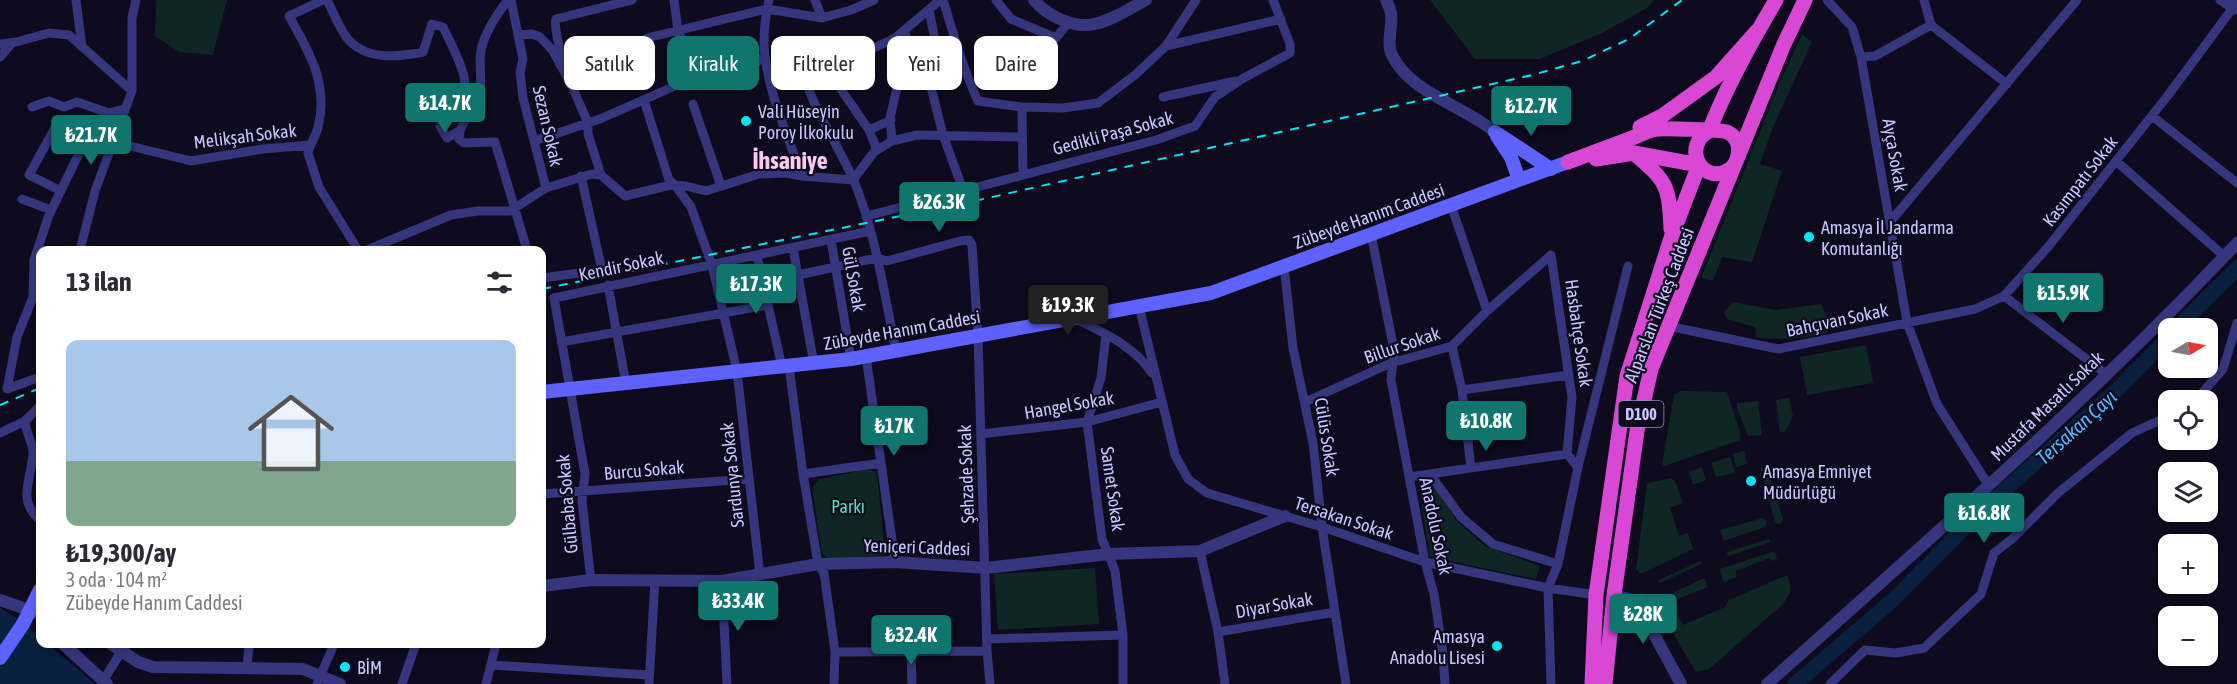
<!DOCTYPE html>
<html lang="tr">
<meta charset="utf-8">
<style>
:root{--surface:#fff;--page:#f2f2f3;--text:#2b2b33;--muted:#7c7c81;--line:#e1e1e2;--accent:#0f766e}
body{margin:0;font-family:"Asap Condensed",sans-serif;background:var(--page);color:var(--text);height:100vh;display:flex;flex-direction:column;font-size:22px;white-space:nowrap}
*{box-sizing:border-box;margin:0}
p{font-size:20px;color:var(--muted)}
.icon{flex:none;width:33px;height:33px;fill:none;stroke:currentColor;stroke-width:2;stroke-linecap:round;stroke-linejoin:round}
.map{position:relative;flex:1;overflow:hidden}
.side{position:absolute;left:36px;top:246px;width:510px;height:402px;display:flex;flex-direction:column;background:var(--surface);border-radius:12px;box-shadow:0 3px 9px #0003}
.side>*{flex:none}
.hud{position:absolute;left:564px;top:36px;width:570px;height:54px;display:flex;gap:12px}
.needle{width:39px;rotate:80deg}
.tools{position:absolute;left:2158px;top:318px;display:grid;gap:12px}
.tools a{display:grid;place-items:center;width:60px;height:60px;border-radius:12px;background:var(--surface);box-shadow:0 3px 9px #0003;font-size:30px}
.price{position:absolute;translate:-50% -51px;padding:0 14px;border-radius:6px;background:var(--accent);color:#fff;font-size:20px;line-height:39px;filter:drop-shadow(0 2px 3px #0008)}
.price::after{content:'';position:absolute;left:50%;top:36px;width:18px;height:14px;margin-left:-9px;background:inherit;clip-path:polygon(0 0,100% 0,50% 100%)}
.price.active{background:#222;color:#fff}
ul{padding:0;list-style:none}
li{display:grid;align-content:center;gap:12px;height:318px;padding:0 30px}
li+li{border-top:2px solid var(--line)}
li span{display:grid;place-items:center;height:186px;border-radius:12px;color:#555}
li>.icon{margin-inline-start:auto}
span .icon{width:108px;height:108px;fill:#fffc;stroke-width:1}
li b{font-size:26px}
h2{display:flex;justify-content:space-between;align-items:center;height:72px;padding:0 30px;font-size:26px}
.chip{padding:0 21px;border-radius:12px;background:var(--surface);box-shadow:0 3px 9px #0003;font-size:21px;line-height:54px}
.chip.active{background:var(--accent);color:#fff}
.map>svg:first-child{display:block}
.green{fill:#0e2725}
.water{fill:#09203e}
.lines{fill:none;stroke-linecap:round;stroke-linejoin:round}
.river{stroke:#09203e;stroke-width:15}
.minor{stroke:#35367d;stroke-width:9}
.tertiary{stroke:#35367d;stroke-width:12}
.secondary{stroke:#5e63ff;stroke-width:14}
.trunk{stroke:#d948d4;stroke-width:15}
.rail{stroke:#00e8f2;stroke-width:2;stroke-dasharray:9 8;stroke-linecap:butt}
.poi-dot{fill:#00e8f2;stroke:#0d0b1d;stroke-width:2}
.labels{text-anchor:middle;dominant-baseline:central;stroke-width:4.5;stroke-linejoin:round;paint-order:stroke}
.shield{fill:#0d0b1d;stroke:#918fbb;stroke-width:1.5}
.shield-label{font-size:16px;font-weight:bold;fill:#cac7ff}
.poi-label{font-size:18px;fill:#cac7ff;stroke:#0d0b1d;text-anchor:start}
.street-label{font-size:18px;fill:#cac7ff;stroke:#0d0b1d}
.park-label{font-size:18px;fill:#52e1b5;stroke:#0d0b1d}
.water-label{font-size:20px;font-style:italic;fill:#55baff;stroke:#0d0b1d}
.district-label{font-size:24px;font-weight:bold;fill:#ffc9ef;stroke:#0d0b1d}
</style>
<div class="map">
<svg width="2237" height="684" viewBox="0 0 2237 684">
<rect width="100%" height="100%" fill="#0d0b1d"/>
<path class="green" d="M156,0H227L213,55L179,52L155,36Z
M1430,0H1654L1647,8L1600,34L1540,59H1475Z
M1802,34L1812,42L1773,127L1760,164L1782,171L1752,262L1722,257L1713,281L1701,278L1780,82Z
M1733,302L1776,310L1821,304L1826,315L1828,333C1803,338 1782,341 1756,337L1755,327L1727,319L1724,313Z
M1866,345L1873,383L1807,395L1800,357Z
M1681,391L1727,392L1740,432V440L1664,466L1662,464L1674,395Z
M1789,398L1793,416L1786,431L1780,433L1776,400Z
M1758,401L1762,435L1748,436L1737,408V403Z
M1744,451L1747,464L1736,467L1733,454Z
M1730,457L1735,473L1716,477L1711,463Z
M1766,466L1783,519L1781,523L1778,524L1775,522L1761,471V467Z
M1702,467L1706,480L1693,485L1689,472Z
M868,469L877,472L885,555L830,559L822,554L812,488L819,479Z
M1671,478L1675,481L1683,503L1670,508L1679,536L1688,533L1693,549L1641,574L1636,569L1647,483Z
M1435,486L1457,521L1485,546L1540,566L1536,579L1430,557L1420,494L1423,488Z
M1763,518L1767,522L1765,527L1724,541L1720,530Z
M1769,539L1770,542L1728,556L1727,552Z
M1775,551L1777,559L1771,561L1769,558L1736,571V577L1725,582L1723,581L1720,569Z
M1700,561H1702L1701,564L1660,583L1658,582L1659,580Z
M1095,568L1099,624L998,630L994,574Z
M1787,575C1793,589 1791,594 1782,605L1709,669L1696,672L1656,605L1660,599L1704,578L1708,587L1675,600L1672,605L1683,625L1725,607L1729,600Z"/>
<path class="water" d="M0,608L17,618L40,637V644H48L95,684H0Z"/>
<g class="lines">
<path class="river" d="M2177,328L2237,268
M1795,684L1894,599L1983,509L2118,389L2169,337"/>
<path class="minor" d="M76,0L82,47
M323,0L289,16C309,51 329,85 318,127C316,136 310,144 308,153L319,187L358,250
M327,0C333,12 339,27 347,38C366,61 398,57 423,52L432,24L443,27C454,51 477,86 458,111C454,117 446,121 440,126L447,138L459,131
M508,0C497,14 485,32 481,50C478,67 484,85 478,102C472,116 459,122 459,139L464,143L495,142L527,250
M511,0L523,59L520,72L523,98L546,188
M674,0L678,31L701,81
M769,0C766,13 764,28 764,42C765,87 787,133 802,176
M815,0L822,18
M996,0L1011,19L1056,38L1069,22
M1827,0L1852,27L1861,57L1907,322L1937,404L1989,486
M1924,0L1931,25L2007,84
M2220,0L2235,10
M929,10L934,35L931,87L943,135L963,190
M519,35L532,34L540,37L553,51L572,86L588,123V134L601,175
M0,44L16,42L49,33L69,35L132,91
M1166,46L1196,0
M0,57L12,43
M830,57L842,91L869,130L877,150
M1861,57L1875,56L1931,25
M559,62C563,47 553,33 556,19L632,0
M560,65L618,52L632,44L651,37L767,9L822,18L851,10L874,0
M801,65C811,107 837,142 854,181C876,234 884,294 896,350
M770,80L813,59L872,49L895,38L939,1L944,3C954,36 963,69 978,101L1022,107L1063,108L1098,103L1135,75L1166,46L1281,19
M1163,97L1236,81
M644,100L669,180L675,185L691,207L712,265L737,371L760,575
M693,104L721,186
M32,107L49,101L64,107L77,102L109,113L124,109
M1022,107L1023,174
M2152,116L2237,183
M56,126L29,175L61,191
M869,130L891,120
M534,141L600,119L693,78L701,81L765,58
M892,141L917,135L1022,137
M2116,161L2224,256
M853,180L874,152L892,141L890,118L908,40L904,31
M22,199L51,210
M1451,205L1487,311
M867,216L1156,140L1195,126L1215,97L1242,79L1290,53V44L1273,0
M1890,222L2077,0
M1371,234L1394,350L1391,380L1425,562L1434,594L1443,655L1445,684
M831,240L851,359
M793,248L814,364
M80,250L95,191L132,91V18L136,0
M367,250L451,215L478,211H510L546,188L592,174L601,175L625,196L671,185L686,186L706,191L759,174L786,173L802,176L853,180
M1551,255L1572,397L1567,454L1578,467L1558,564L1548,588L1551,684
M757,256L782,367
M1284,266L1293,348L1313,443L1322,527L1346,684
M798,275L876,258L887,261L960,241L969,240L972,245L978,336L987,651L990,684
M542,278L602,270L581,176
M608,285L626,384
M2004,296L2106,374
M1139,306L1175,455L1188,479L1207,493L1322,527L1425,562L1548,588L1596,595
M1076,319C1104,333 1134,346 1152,373
M1668,326L1778,349L1975,309L2004,296L2048,247L2169,94L2232,9L2233,0
M1106,335L1101,378L1087,422L1102,539L1115,571L1123,635V684
M561,342L768,305
M1452,346L1462,390L1471,468
M866,356L895,562
M789,366L803,474L818,564L824,573L835,652L834,684
M40,377L7,389L17,337L33,297L34,260L49,215L90,131L114,142L191,161L263,149L310,145
M1462,390L1568,375
M2196,400L2223,369L2237,323
M1305,402L1391,363L1452,346L1487,311L1551,255
M25,421C25,431 33,442 33,453C32,479 16,500 40,520
M0,433L25,421L40,406
M981,434L1087,422L1162,402
M1578,467L1628,266
M803,474L881,463
M1430,474L1461,517L1493,544L1558,564
M1409,477L1567,454
M542,494L749,479
M1200,551L1218,632L1225,684
M591,580L582,501L585,474L554,298L870,231
M722,581L727,684
M1218,632L1335,612
M987,639L1123,635
M835,652L987,651
M911,653L912,684
M491,665L649,675
M247,668L249,644
M103,681L126,644
M317,684L334,644
M402,684L416,644
M486,684L496,644
M649,684L655,579
M1830,684L1865,650L1896,653L1924,648L1981,594L1994,553L2012,539L2058,493L2132,433L2169,416"/>
<path class="tertiary" d="M1034,0C1046,15 1074,29 1094,24C1112,21 1130,8 1146,0
M1386,0C1388,4 1390,9 1391,13C1393,26 1386,43 1392,55C1411,94 1463,105 1495,132
M542,586L591,580L722,581L818,564L895,562L986,568L1109,554L1200,551L1285,516
M1614,595L1636,601L1681,684
M0,600L40,614
M63,644L107,684
M111,644L138,662L153,667L303,669L340,684
M1767,684C1928,541 2090,399 2237,243"/>
<path class="secondary" d="M1495,132L1551,169
M1497,136L1511,157L1519,180
M542,392L851,359L1211,293L1568,162
M0,658L23,624L40,590"/>
<path class="trunk" d="M1640,127L1662,116L1716,77L1757,31
M1709,131C1727,85 1751,42 1776,0
M1634,153C1667,182 1669,185 1671,229
M1596,159L1634,153L1699,165
M1568,162C1589,154 1611,146 1632,138C1640,135 1650,129 1658,129C1666,128 1722,130 1727,132C1736,136 1740,145 1738,155C1737,162 1732,169 1725,172C1699,182 1683,145 1709,131
M1592,684L1596,595L1627,376L1672,235L1699,165
M1605,684L1614,595L1637,431L1651,369L1784,44L1805,0"/>
<path class="rail" d="M542,289L979,200L1532,75L1582,61L1629,39L1682,0
M0,405L40,388"/>
</g>
<g class="poi-dot">
<circle cx="746" cy="121" r="6"/>
<circle cx="1809" cy="237" r="6"/>
<circle cx="1751" cy="481" r="6"/>
<circle cx="1497" cy="646" r="6"/>
<circle cx="345" cy="667" r="6"/>
</g>
<g class="labels">
<rect class="shield" x="1618.5" y="401" width="45" height="26" rx="4.5"/>
<g class="shield-label">
<text x="1641" y="414">D100</text>
</g>
<g class="poi-label">
<text x="758" y="111">Vali Hüseyin<tspan x="758" dy="21">Poroy İlkokulu</tspan></text>
<text x="1821" y="227">Amasya İl Jandarma<tspan x="1821" dy="21">Komutanlığı</tspan></text>
<text x="1763" y="471">Amasya Emniyet<tspan x="1763" dy="21">Müdürlüğü</tspan></text>
<text x="1485" y="636" text-anchor="end">Amasya<tspan x="1485" dy="21">Anadolu Lisesi</tspan></text>
<text x="357" y="667">BİM</text>
</g>
<g class="street-label">
<text transform="translate(548 126) rotate(77)">Sezan Sokak</text>
<text transform="translate(1113 133) rotate(-15)">Gedikli Paşa Sokak</text>
<text transform="translate(245 136) rotate(-7)">Melikşah Sokak</text>
<text transform="translate(1895 155) rotate(80)">Ayça Sokak</text>
<text transform="translate(2080 181) rotate(-52)">Kasımpatı Sokak</text>
<text transform="translate(1369 216) rotate(-20)">Zübeyde Hanım Caddesi</text>
<text transform="translate(621 266) rotate(-12)">Kendir Sokak</text>
<text transform="translate(854 279) rotate(80)">Gül Sokak</text>
<text transform="translate(1659 305) rotate(-69)">Alparslan Türkeş Caddesi</text>
<text transform="translate(1837 320) rotate(-12)">Bahçıvan Sokak</text>
<text transform="translate(902 330) rotate(-10)">Zübeyde Hanım Caddesi</text>
<text transform="translate(1579 333) rotate(82)">Hasbahçe Sokak</text>
<text transform="translate(1402 345) rotate(-19)">Billur Sokak</text>
<text transform="translate(1069 405) rotate(-10)">Hangel Sokak</text>
<text transform="translate(2047 406) rotate(-44)">Mustafa Masatlı Sokak</text>
<text transform="translate(1327 437) rotate(81)">Cülüs Sokak</text>
<text transform="translate(644 470) rotate(-5)">Burcu Sokak</text>
<text transform="translate(966 474) rotate(-92)">Şehzade Sokak</text>
<text transform="translate(732 475) rotate(-96)">Sardunya Sokak</text>
<text transform="translate(1113 489) rotate(82)">Samet Sokak</text>
<text transform="translate(567 504) rotate(-95)">Gülbaba Sokak</text>
<text transform="translate(1344 518) rotate(18)">Tersakan Sokak</text>
<text transform="translate(1436 526) rotate(78)">Anadolu Sokak</text>
<text transform="translate(917 547) rotate(2)">Yeniçeri Caddesi</text>
<text transform="translate(1274 605) rotate(-10)">Diyar Sokak</text>
</g>
<g class="park-label">
<text x="848" y="506">Parkı</text>
</g>
<g class="water-label">
<text transform="translate(2076 427) rotate(-42)">Tersakan Çayı</text>
</g>
<g class="district-label">
<text x="790" y="160">İhsaniye</text>
</g>
</g>
</svg>
<div class="tools">
<a><svg class="needle" viewBox="-14 -14 28 28"><path d="M0-13l5 13h-10z" fill="#e53935"/><path d="M0 13l5-13h-10z" fill="#7c7c81"/></svg></a>
<a><svg class="icon" aria-label="locate" viewBox="0 0 24 24"><circle cx="12" cy="12" r="6"/><path d="M12 2v4M12 18v4M2 12h4M18 12h4"/></svg></a>
<a><svg class="icon" aria-label="layers" viewBox="0 0 24 24"><path d="M12 4l9 5-9 5-9-5zM3 14l9 5 9-5"/></svg></a>
<a>+</a>
<a>−</a>
</div>
<b class="price" style="left:445px;top:134px">₺14.7K</b>
<b class="price" style="left:1531px;top:137px">₺12.7K</b>
<b class="price" style="left:91px;top:166px">₺21.7K</b>
<b class="price" style="left:939px;top:233px">₺26.3K</b>
<b class="price" style="left:756px;top:315px">₺17.3K</b>
<b class="price" style="left:2063px;top:324px">₺15.9K</b>
<b class="price active" style="left:1068px;top:336px">₺19.3K</b>
<b class="price" style="left:1486px;top:452px">₺10.8K</b>
<b class="price" style="left:894px;top:457px">₺17K</b>
<b class="price" style="left:1984px;top:544px">₺16.8K</b>
<b class="price" style="left:738px;top:632px">₺33.4K</b>
<b class="price" style="left:1643px;top:645px">₺28K</b>
<b class="price" style="left:911px;top:666px">₺32.4K</b>
<div class="hud">
<a class="chip">Satılık</a>
<a class="chip active">Kiralık</a>
<a class="chip">Filtreler</a>
<a class="chip">Yeni</a>
<a class="chip">Daire</a>
</div>
<section class="side">
<h2>13 ilan<svg class="icon" aria-label="filters" viewBox="0 0 24 24"><path d="M4 7h16M4 17h16"/><circle cx="9" cy="7" r="2"/><circle cx="15" cy="17" r="2"/></svg></h2>
<ul>
<li><span style="background:linear-gradient(#a9c7e8 65%,#7fa58c 0)"><svg class="icon" aria-label="home" viewBox="0 0 24 24"><path d="M3 11l9-7 9 7M6 9v11h12V9"/></svg></span><div><b>₺19,300/ay</b><p>3 oda · 104 m²</p><p>Zübeyde Hanım Caddesi</p></div></li>
</ul>
</section>
</div>
